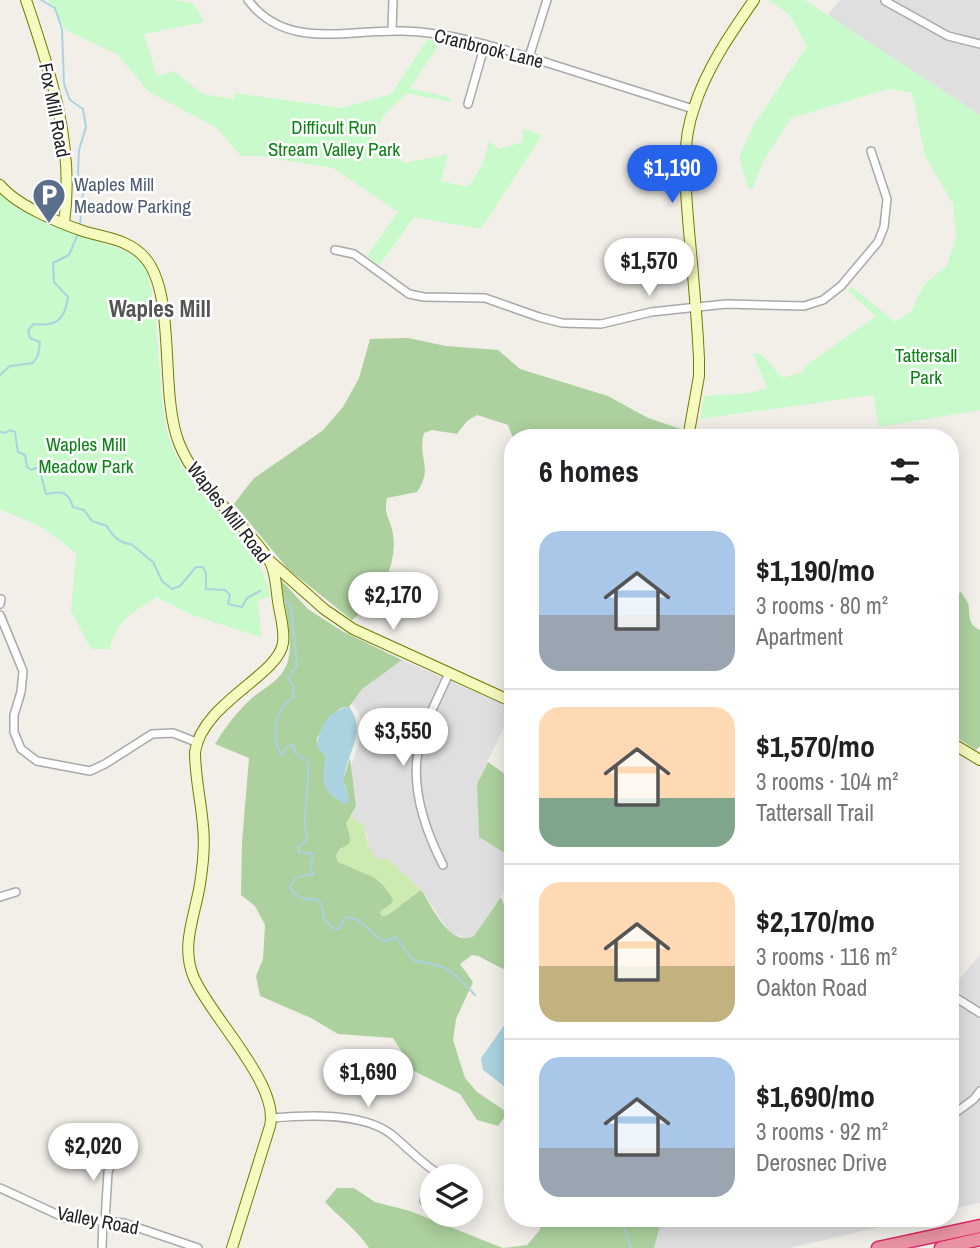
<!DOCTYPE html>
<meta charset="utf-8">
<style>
:root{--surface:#fff;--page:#f2f2f2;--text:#202124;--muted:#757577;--line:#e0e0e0;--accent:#2563eb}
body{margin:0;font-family:"Archivo Narrow",sans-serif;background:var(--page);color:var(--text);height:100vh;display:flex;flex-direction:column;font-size:26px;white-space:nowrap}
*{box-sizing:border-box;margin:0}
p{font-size:23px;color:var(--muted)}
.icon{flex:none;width:38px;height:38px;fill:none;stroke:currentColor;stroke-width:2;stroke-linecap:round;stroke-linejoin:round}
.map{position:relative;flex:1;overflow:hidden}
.sheet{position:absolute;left:504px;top:429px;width:455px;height:798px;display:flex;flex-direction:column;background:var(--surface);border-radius:28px;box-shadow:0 4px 18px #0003}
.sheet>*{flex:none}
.buttons{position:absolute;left:420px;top:1164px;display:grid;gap:14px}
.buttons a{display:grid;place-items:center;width:63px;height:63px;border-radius:50%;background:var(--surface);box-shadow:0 4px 18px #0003;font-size:35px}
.price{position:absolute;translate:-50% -60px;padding:0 16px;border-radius:24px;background:#fff;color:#222;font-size:23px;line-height:46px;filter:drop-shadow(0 2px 4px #0008)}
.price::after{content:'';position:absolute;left:50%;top:42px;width:21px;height:16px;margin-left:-10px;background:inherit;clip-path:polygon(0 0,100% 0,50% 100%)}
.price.active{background:var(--accent);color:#fff}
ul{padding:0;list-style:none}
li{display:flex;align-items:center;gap:21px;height:175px;padding:0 35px}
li+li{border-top:2px solid var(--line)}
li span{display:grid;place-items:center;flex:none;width:196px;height:140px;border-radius:21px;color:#555}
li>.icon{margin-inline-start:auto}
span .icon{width:84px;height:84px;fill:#fffc;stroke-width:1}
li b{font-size:30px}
h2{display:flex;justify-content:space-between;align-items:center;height:84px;padding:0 35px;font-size:30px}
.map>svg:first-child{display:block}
.residential{fill:#e0dfdf}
.grass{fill:#cdebb0}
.forest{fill:#add19e}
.park{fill:#c8facc}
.water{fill:#aad3df}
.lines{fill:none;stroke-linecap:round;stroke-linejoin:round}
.stream{stroke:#aad3df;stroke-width:2}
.street-casing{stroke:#a9a9a9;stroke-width:10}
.secondary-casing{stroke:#707d05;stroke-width:12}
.highway-casing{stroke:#dc2a67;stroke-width:15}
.street{stroke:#fff;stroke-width:7}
.secondary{stroke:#f7fabf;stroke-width:10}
.highway{stroke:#e892a2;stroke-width:12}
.labels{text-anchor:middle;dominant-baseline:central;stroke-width:5;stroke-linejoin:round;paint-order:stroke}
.street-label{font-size:19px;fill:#222;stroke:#fff}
.park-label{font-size:19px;fill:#0c8416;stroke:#fff}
.service-label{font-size:19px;fill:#4e5e75;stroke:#fff;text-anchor:start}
.quarter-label{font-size:23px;font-weight:bold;fill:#555;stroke:#fff}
</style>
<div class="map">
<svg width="980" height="1248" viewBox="0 0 980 1248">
<rect width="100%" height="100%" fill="#f2efe9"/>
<path class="residential" d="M840,0H980V115L828,15Z
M402,660L513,708L477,784L479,837L513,858V879L474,936L469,939L450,933L422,891L388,859H376L368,844L367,834L349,815L356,805L351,766L362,734L360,715L351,702L362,689Z
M980,955V1203L950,1210V990Z
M662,1218H918L790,1248H654Z"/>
<path class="grass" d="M349,815L363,825L368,844L376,859H388L422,891H418L388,915L382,916L380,912L386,908L390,896C377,875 358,873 338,862L336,856L350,837L345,824Z"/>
<path class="forest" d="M408,338L446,346L498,350L520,369L608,396L648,418L681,429L680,437L513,438L508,425L477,415L467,421L457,434L432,430L424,433C417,458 434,467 417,492L387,498C383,516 391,519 393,534C398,569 377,599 352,620L288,569L234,504L253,479L322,431L343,407L359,378L370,339Z
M280,579L308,609L342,631L402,660L362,689L349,707L341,708L329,718L317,738V747L326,756L325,762L349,797L343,781L350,758L356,806L346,823L350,837L349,844L340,849L336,856L338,862L373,877L383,885L393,899L392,903L380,912L382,916L388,915L419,891H422C432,907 450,948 474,936L501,897L513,928V974L478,956L472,955L460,964L473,982L456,1019L453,1040L465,1078L477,1092L504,1110V1118L498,1126L477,1120L460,1094L414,1071L393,1038L338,1034L311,1018L260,996L256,976L263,959L265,925L255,906L241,895L242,842L249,758L215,744C225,727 238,711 252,698C264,688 281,680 287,664C295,642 284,602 280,579Z
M961,592C962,593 968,603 968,603C971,616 966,623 980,630V746L976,750L950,733V600Z
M488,762L513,780V824L505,831L508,839L513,842V858L479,837L477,784Z
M337,1188H354L375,1202L410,1211L503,1248L527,1245L540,1230L541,1218H662L654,1248H369C357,1230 340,1218 325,1202Z"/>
<path class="park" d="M48,0H173L193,3L205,22L144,34L157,76L174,71L202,94L234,99L235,93L342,108L391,94L427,40L442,41L410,88L451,98L450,102L407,93L385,114L370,139L406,163L448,154L441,181L468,187L482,166L489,141L499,149L523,142V129L542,135L481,229L414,217L379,266L367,256L398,212L333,168L257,156H241L217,128L149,92L118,55L66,30Z
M768,0H805L980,115V410L879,427L873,395L700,419L704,396L750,393L767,388L753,354L760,353L783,378L803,372L804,367L876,316L848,291L852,287L895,322L911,312L923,286L947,265L956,238L953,204L925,156L912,93L888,89L791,118L764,160L752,189L748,187L739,158L753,126L807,46L789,14Z
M0,191C23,218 75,232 108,245C119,249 132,253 141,261C160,279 157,403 169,438C188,500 260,533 270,597L258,600L261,637L192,615L157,597C132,612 117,620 110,649H91L71,611L76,553L43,528L0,509Z"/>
<path class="water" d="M349,707C368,731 346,754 344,779C343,789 352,795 347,805C320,791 321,783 326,756L317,747C318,729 329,710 349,707Z
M513,1013V1089L509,1090L483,1070L481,1058Z"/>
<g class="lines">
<path class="stream" d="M41,0L55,8L62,29L64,84L70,100L83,109L86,127L79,150L78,173L83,193L80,225
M0,375L10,366L33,363L38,355L40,342L30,338L28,330L34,324C57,327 65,319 68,297L54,282L53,263L69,255L78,234
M0,432L5,433L10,430L15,432L18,452L25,455L27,467L31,470L39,467L46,494C60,491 68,490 73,507L84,510L92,521L107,526C111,535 121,544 131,544L153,562L162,581L172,589L180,586L196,567H203L206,573V589L225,590L230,595L228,604L242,607L247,598L260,591
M281,597L291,606L297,665L288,678L293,685L294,697C275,707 270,738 282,755L286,747L293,744L296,754L308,762C310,789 301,813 307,840L298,847L299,852L312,854L313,859L310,865L313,874C302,876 293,876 290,888C297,899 305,899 318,900L322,906L324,919L333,928L339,929L346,917C365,918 369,936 385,941L396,937L413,960L443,967L458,977L475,995
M621,1218L631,1248"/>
<defs>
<path id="street" d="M248,0C286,51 348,29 402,31C453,32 502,49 551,64C599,79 646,94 693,109
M885,1L948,36L980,44
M392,31L393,0
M529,57L547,0
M468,104L485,44
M335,250L354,254L409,294L424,297L485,298L539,317L562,323L601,324L651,312L726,304L804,306L823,300L841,286L878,242L884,227L887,199L871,151
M0,604L1,599
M0,615L23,671L21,692L14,715V732L21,749L37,761L90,771L105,764L152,734L173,733L196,742
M443,865C423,826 408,781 421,738C428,716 440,694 449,673
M0,897L16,892
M950,994L980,1013
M950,1117L974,1099L980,1091
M272,1118C306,1115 362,1112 391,1134C408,1148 423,1165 442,1176
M0,1188L65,1218L124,1223L198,1248
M471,1193L476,1202
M424,1201L432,1183
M105,1221L108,1172L115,1155
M102,1248L103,1221"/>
<path id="secondary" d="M26,0C51,73 75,146 64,223
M0,185C16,205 59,223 83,231C105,238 129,239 145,258C177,295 159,392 179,443C197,489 243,520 269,560C276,571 276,589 278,601C280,615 285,630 283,643C278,676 202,703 195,752C195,777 201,801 203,826C205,844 203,865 200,884C195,916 180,946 194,978C211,1017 280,1085 270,1126L232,1248
M688,438L699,376V359C697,316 693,273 689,231C686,190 680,147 694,108C706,69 731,33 754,0
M271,562L324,609L353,629L513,702
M950,742L980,760"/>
<path id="highway" d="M878,1248L980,1226
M941,1248L980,1239"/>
</defs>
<use href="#street" class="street-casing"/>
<use href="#secondary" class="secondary-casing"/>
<use href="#highway" class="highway-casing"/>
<use href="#street" class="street"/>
<use href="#secondary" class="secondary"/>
<use href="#highway" class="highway"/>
</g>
<defs>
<symbol id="parking-pin" viewBox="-11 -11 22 30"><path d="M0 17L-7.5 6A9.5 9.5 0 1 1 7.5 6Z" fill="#5c6f8a" stroke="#fff"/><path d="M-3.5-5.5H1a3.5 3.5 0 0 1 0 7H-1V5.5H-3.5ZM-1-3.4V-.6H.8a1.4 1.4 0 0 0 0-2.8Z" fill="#fff"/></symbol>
</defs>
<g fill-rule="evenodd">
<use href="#parking-pin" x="30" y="176" width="38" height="52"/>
</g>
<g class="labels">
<g class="street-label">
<text transform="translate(489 48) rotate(14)">Cranbrook Lane</text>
<text transform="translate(55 110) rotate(79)">Fox Mill Road</text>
<text transform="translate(229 512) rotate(52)">Waples Mill Road</text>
<text transform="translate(98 1220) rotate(11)">Valley Road</text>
</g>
<g class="park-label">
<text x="334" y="127">Difficult Run<tspan x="334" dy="22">Stream Valley Park</tspan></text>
<text x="926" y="355">Tattersall<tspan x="926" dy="22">Park</tspan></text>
<text x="86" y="444">Waples Mill<tspan x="86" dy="22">Meadow Park</tspan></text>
</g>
<g class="service-label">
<text x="74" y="184">Waples Mill<tspan x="74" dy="22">Meadow Parking</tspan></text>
</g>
<g class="quarter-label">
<text x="160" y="308">Waples Mill</text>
</g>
</g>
</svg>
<div class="buttons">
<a><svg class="icon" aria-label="layers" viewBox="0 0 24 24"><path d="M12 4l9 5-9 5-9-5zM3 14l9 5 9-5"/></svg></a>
</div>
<b class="price active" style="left:672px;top:205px">$1,190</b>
<b class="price" style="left:649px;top:298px">$1,570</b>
<b class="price" style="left:393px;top:632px">$2,170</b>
<b class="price" style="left:403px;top:768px">$3,550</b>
<b class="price" style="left:368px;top:1109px">$1,690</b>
<b class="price" style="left:93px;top:1183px">$2,020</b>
<section class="sheet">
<h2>6 homes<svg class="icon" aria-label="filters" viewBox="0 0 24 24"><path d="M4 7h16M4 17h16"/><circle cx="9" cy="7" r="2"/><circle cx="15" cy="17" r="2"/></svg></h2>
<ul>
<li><span style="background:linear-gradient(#a9c7e8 60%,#9aa5b1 0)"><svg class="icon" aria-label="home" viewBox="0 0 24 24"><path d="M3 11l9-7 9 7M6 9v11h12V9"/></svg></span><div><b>$1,190/mo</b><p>3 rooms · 80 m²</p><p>Apartment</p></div></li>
<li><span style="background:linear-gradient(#ffd9b3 65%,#7fa58c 0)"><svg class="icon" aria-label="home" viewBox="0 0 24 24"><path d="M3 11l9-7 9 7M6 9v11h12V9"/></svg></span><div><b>$1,570/mo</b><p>3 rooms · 104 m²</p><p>Tattersall Trail</p></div></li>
<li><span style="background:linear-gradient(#ffd9b3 60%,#c2b280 0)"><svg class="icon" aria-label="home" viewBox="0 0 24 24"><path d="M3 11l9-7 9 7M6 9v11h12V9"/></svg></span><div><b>$2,170/mo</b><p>3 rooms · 116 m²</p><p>Oakton Road</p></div></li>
<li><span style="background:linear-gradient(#a9c7e8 65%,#9aa5b1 0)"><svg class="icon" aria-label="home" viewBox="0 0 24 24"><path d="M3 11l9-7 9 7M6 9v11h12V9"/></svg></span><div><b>$1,690/mo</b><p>3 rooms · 92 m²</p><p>Derosnec Drive</p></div></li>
</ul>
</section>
</div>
